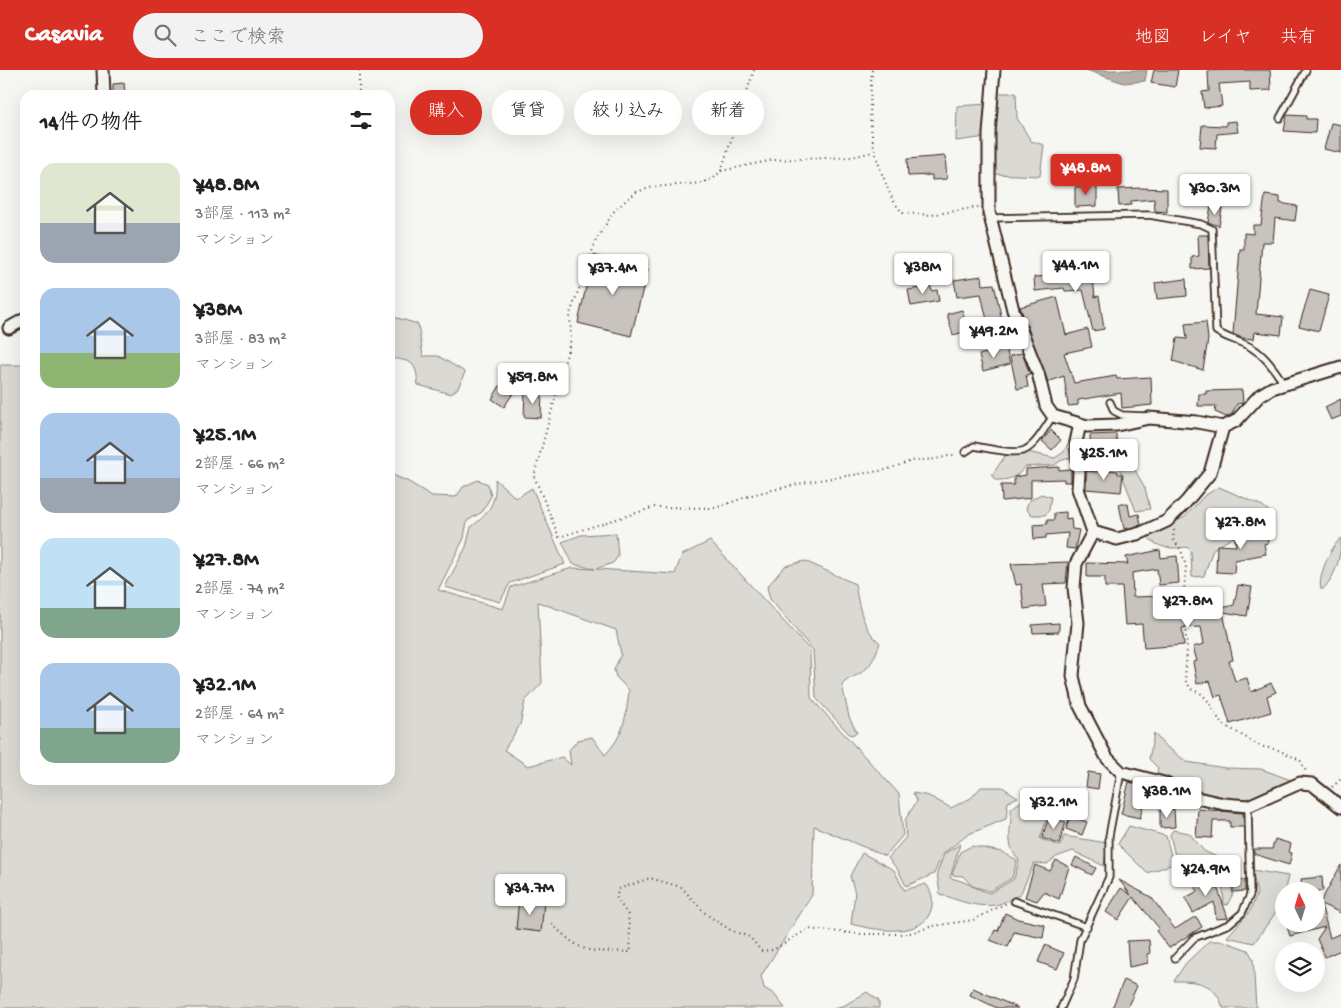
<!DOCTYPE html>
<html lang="ja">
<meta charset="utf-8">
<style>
:root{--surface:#fff;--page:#f2f2f2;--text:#222;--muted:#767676;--accent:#d93025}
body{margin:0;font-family:"Gochi Hand","Klee One",sans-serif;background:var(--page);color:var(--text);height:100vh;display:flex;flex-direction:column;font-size:19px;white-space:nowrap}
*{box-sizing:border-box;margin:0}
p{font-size:16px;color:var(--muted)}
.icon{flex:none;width:28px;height:28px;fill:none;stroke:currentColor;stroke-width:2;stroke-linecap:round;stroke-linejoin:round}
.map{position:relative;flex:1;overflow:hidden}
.panel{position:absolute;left:20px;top:20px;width:375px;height:695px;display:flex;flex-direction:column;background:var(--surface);border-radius:15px;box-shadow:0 5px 20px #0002}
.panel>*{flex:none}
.guide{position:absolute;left:410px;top:20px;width:475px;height:45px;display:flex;gap:10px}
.needle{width:32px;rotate:356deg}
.controls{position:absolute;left:1275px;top:812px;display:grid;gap:10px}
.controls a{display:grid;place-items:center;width:50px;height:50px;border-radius:50%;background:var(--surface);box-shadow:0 5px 20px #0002;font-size:25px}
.price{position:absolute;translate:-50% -42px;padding:0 11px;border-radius:5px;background:#fff;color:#222;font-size:16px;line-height:32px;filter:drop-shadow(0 1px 2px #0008)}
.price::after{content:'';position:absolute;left:50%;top:30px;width:15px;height:11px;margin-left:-8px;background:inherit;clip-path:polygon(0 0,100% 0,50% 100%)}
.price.current{background:var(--accent);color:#fff}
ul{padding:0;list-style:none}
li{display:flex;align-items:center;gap:15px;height:125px;padding:0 20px}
li span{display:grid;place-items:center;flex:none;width:140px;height:100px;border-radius:15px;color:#555}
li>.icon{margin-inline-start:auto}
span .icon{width:60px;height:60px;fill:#fffc;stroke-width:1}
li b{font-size:21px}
h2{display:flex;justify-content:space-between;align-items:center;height:60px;padding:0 20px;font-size:21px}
.tag{padding:0 18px;border-radius:22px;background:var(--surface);box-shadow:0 5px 20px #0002;font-size:18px;line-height:45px}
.tag.current{background:var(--accent);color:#fff}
header{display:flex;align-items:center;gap:30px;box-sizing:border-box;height:70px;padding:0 25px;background:var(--accent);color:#fff}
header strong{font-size:24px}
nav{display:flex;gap:28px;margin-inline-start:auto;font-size:18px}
.search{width:350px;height:45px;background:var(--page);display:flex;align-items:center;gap:12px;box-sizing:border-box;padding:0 18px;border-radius:28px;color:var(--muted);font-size:19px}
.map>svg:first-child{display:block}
.green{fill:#dad9d3;stroke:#8a8278;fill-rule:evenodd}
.water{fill:#b6b0a9;stroke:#857a71}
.building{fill:#c8c3be;stroke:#3b2a1e}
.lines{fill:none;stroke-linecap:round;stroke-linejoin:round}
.service-casing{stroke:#3b2a1e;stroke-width:9}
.minor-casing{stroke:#3b2a1e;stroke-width:15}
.path{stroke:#3b2a1e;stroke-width:2;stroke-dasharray:1 4;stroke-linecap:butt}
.service{stroke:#f6f6f2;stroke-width:5.5}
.minor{stroke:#f6f6f2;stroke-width:11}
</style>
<header>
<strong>Casavia</strong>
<div class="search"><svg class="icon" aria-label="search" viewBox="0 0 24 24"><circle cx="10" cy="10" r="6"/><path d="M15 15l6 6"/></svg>ここで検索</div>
<nav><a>地図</a><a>レイヤ</a><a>共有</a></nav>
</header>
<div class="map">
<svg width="1341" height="938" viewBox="0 0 1341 938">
<rect width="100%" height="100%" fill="#f6f6f2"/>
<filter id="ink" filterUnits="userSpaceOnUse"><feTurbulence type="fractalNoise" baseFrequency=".02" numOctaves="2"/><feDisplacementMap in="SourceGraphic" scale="10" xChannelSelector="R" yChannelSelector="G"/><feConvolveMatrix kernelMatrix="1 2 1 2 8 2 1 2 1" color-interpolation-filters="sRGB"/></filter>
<g filter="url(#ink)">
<path class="green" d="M997,23H1016L1017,48L1031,71L1044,75L1040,106L994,104L993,72Z
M988,34L986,67L956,71L957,36Z
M390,246L418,254L423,286H438L465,302L458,318L451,324L418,315C416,291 412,291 390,288Z
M0,295H25V710H390V404L407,411L432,426L456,427L463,417L478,410L488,414L491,426L482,442L467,451L464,468L438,520L503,539L511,517L572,498L595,499L573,494L562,472L581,465L616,463L618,486L613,493L596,499L675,504L682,485L710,471L810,580L811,628L899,724L903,765L885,786L814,756L812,825L761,906L764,918L774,924L785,938H0ZM538,532L616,560L621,584L614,600L616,607L629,620C626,648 624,665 605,685L592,667L578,670L569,680L571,695L562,687L528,696L504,680L520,655L525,631L542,613Z
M1072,365V387L1060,391L1055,395L1025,397C1018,407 1007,411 995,410L992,405L1005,386L1027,382L1055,388L1064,382Z
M1109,383L1127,386L1145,418L1150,439L1136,441L1119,397L1092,400L1087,397L1085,386Z
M495,409L516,428L532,418L565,494L510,513L500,532L445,517L466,477L471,457C489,444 497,432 495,409Z
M1219,417L1263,436L1274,446L1272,455L1258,454L1238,457L1234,467L1213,479L1204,506L1192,507L1191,481L1187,477C1169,479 1158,479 1146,465L1185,447L1204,426Z
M1041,424L1051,427L1049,440L1045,445H1032L1026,439L1028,432Z
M1341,468C1341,486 1336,507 1322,520C1315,510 1332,475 1341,468Z
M805,491L855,514C859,536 862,558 880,573C875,585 872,597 859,604C852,608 848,608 842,615L849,647L857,663L850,665L816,628L813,580L770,529L767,517L785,496Z
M1154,663L1163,674L1187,692L1225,698L1261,699L1291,710L1246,731L1212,725L1156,707L1158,698L1149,689Z
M981,717H1002L1018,727L1008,732L1006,749L969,764L942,784L934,804L906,816L898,800L888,788L906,767L905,750L917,731L913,723L929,726L951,738L971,728Z
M1069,721L1078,726C1075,742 1061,742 1048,745L1040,769L1060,776L1064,766L1107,773L1104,796L1073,781L1056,787L1047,794L1034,793L1020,825C1011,827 1004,834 995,835C975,838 958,830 940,824L937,803L944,784L960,774L950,808C964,810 975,819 990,823L1014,809L1019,790C1004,775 1012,758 1011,739C1029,723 1048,725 1069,721Z
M1129,756L1166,766L1173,794L1147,803L1118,774Z
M1173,760L1189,763L1204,781L1221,789L1226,795L1233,824L1227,835L1224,834L1223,820L1217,809L1206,806L1202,799H1192L1187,804L1179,802L1170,765Z
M972,776L1002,782L1017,790L1012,808L990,821L972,816L963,806L952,805L960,782Z
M862,783L894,800L904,820L926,814C932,822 934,830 931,840C923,869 873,860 851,854L855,823L850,806Z
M1252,800L1288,806L1281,835L1254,873L1227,867L1250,841L1257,824Z
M1209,871H1223L1248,880L1253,889L1256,938H1223C1215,912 1198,911 1174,911L1186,893Z
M867,922L879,931V938H835L845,935Z"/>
<path class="water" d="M1086,0H1147L1145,11L1124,13Z"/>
<path class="building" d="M1154,0H1178L1175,17L1151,13Z
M1223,0H1270L1271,20L1250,21V12L1219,14L1222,36L1204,38L1202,22L1209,21L1208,1Z
M124,13L125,25H113V14Z
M1287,45L1306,46V49H1316L1315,63L1284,61Z
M1236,51L1238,62L1217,64L1216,78L1200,77L1202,55L1226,56V52Z
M1331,53L1341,55V83L1324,79Z
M945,86L947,109L932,110V105L908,106L907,89Z
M1206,113H1215V133H1189V131H1184V120H1188V116H1206Z
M1097,116V136L1075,137V117Z
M1141,118L1167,119V142L1155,141L1154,129L1131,131V135L1119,136L1118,119Z
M1265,125L1280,127V133L1297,136L1295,151L1275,148L1273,172H1262L1256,244L1283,247L1281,265L1255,262L1254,269L1242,268L1233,264L1240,179H1244V163L1253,164V155H1261Z
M1211,136L1222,138L1219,156L1208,152Z
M1198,165H1208L1209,198L1192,199V187L1199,186Z
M593,185L648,199L631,266L578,253Z
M1087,204V209L1093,208L1095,227L1099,226L1104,259L1093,261L1083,220L1065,221L1064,218L1035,221L1034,207Z
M982,206L983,215L994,214L1004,259L990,263L981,224L957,227L954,210Z
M1186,209L1187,226L1157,229L1155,213Z
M928,210L932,221L937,220L939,231L911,236L908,220L921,218L919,212Z
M1310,220L1329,225L1319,261L1299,256Z
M1057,227L1066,265L1088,259L1092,277L1064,283L1074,313L1116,306L1117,309L1151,307L1152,335L1122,338L1121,323L1078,330V335L1068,336L1064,306L1048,312L1020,237Z
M962,240L968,261L953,265L947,244Z
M1206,252L1208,269L1203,300L1173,291L1177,268L1187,269L1185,254Z
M1006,278L1010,294L983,301L979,285Z
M1022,283L1030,304L1026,305L1028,317L1017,319L1010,286Z
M501,314L514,322L504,337L492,329Z
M1242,320L1243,333L1237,334L1232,344L1226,347L1215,342L1216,336H1198L1199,324H1206V321Z
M525,322H542L541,348L524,347Z
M1341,329V346L1331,350L1325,337Z
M1051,360L1061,370L1052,380L1042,371Z
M1116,364L1117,380L1091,381L1090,365Z
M1059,397V400L1071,399V412H1064V409L1031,410V428L1002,431L1001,415H1014V407L1026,405V399Z
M1098,399L1118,401V404H1123L1121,422L1086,419V401L1097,402Z
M1119,434H1128L1130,446L1139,444L1141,455L1124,459Z
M1066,442V449L1071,448L1072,459L1079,460L1075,479L1066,478L1068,463L1046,465V468L1034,469L1033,455L1047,454V450H1054V443Z
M1266,458L1268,473L1264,474L1266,484L1235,490L1234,503L1216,502L1217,475L1236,476L1234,464Z
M1160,480L1161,488L1177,486L1179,513L1159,515L1157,499L1132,503L1133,527L1164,526V533L1186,529L1185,521L1210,520L1211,541L1234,535L1238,515L1252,517L1247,546L1223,542L1233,590L1229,591L1235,611L1247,608L1251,622L1271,613L1276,622L1267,626L1271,642L1230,654L1221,625L1215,627L1210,611L1197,614L1193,592L1197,591L1193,577L1204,574L1201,557L1182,558L1184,575L1144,578L1142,554L1125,555L1122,517H1105V507H1087V493L1128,494L1126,487Z
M1068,492L1066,513L1043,514L1046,536L1024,539L1021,514L1016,515L1011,494Z
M1059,553V562L1033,563L1032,555Z
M1088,702L1100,704L1098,719L1086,717Z
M1129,712L1166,722L1162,736L1144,731L1140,748L1121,744Z
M1174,739L1175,757L1160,758V740Z
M1198,739L1243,743L1244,757H1230V751H1213L1212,768L1196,767Z
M1070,746L1087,752L1082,765L1066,759Z
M1049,747L1066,752L1059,774L1042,768Z
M1275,769L1291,774L1289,782L1292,783L1289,795L1254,784V779H1272Z
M1076,787L1096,798L1092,805L1072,795Z
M1056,790L1069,797L1059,829L1044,822L1037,831L1025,827L1035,795L1050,801Z
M1341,795V843L1321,834L1330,868L1341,863V880L1325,887L1317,869L1325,857L1290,866L1286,854H1316V829H1319L1320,833Z
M1197,802L1207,815L1215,811L1228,848L1216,849L1214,832L1193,843L1185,828L1198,821L1188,808Z
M1322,807L1323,821H1302L1301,809Z
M1119,810L1151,827L1175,859L1193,848H1197L1202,857L1169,878L1156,861L1159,858L1133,827L1118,850L1106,842L1121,818L1131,825Z
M1233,810H1245V821L1233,822Z
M519,829L544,832L541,862L516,859Z
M1005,843L1018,849L1045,855L1043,868L1014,862L1008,877L990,870L995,860L998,861Z
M1149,870L1150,884H1147L1148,893L1129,897L1127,871Z
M1045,875L1064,883L1057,899L1038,892Z
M1124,910L1137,916L1127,938H1112Z
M973,918L1018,938H997L970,925Z"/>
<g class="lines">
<defs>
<path id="service" d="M1280,48L1306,0
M990,148L1149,145L1201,154L1212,159L1216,261C1227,269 1241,271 1252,278C1266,286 1274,300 1284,313
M1110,332L1114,341L1122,345L1145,346
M965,382L974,376C986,378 1015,385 1025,380C1037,374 1045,357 1053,346
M1014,831L1087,857
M1175,888L1194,868L1229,854L1242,843L1250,825L1248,736
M1061,938L1074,909L1080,870L1109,807V766L1121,702"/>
<path id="minor" d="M103,0L104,25
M994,0L989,64V142L1013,240L1038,303L1046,336L1053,346L1087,356L1117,355L1149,348L1197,352L1223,357L1236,351L1260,325L1272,318L1341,297
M9,258L25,249
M1080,354L1076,372L1079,402L1078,419L1093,462
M1223,357L1210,403L1186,432L1167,451L1141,463L1117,469L1093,462L1076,494L1074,518L1078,553L1073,606L1080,636L1107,688L1121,702L1164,713L1197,728L1224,734L1248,736L1300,713L1312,714L1341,737"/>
</defs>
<use href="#service" class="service-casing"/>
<use href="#minor" class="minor-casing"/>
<path class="path" d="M359,0V25
M754,0L721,101L714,108L701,113L653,117L636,122L615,140L596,170L570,244L571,269L534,406L559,467L655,437L715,438L755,424L812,411L886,400L911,391L936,389L957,384
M872,0C869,44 868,68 884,109C889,122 893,133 903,143L931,145L979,137
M280,25L359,22
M721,101L773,90L852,87L873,82
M1174,460L1173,469L1181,480L1186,496L1183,532L1187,578L1185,610L1191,619L1202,624L1209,632L1221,653L1260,676L1278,680L1300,690L1307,703
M1332,717L1341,709
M552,854C586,887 587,880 631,882L628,845L616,827L619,819L650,808L681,817L706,844L732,861L750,867L761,881L773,880L808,859L862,864H907L933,856L973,850L1007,833"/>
<use href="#service" class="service"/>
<use href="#minor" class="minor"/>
</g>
</g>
</svg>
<div class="controls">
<a><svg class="needle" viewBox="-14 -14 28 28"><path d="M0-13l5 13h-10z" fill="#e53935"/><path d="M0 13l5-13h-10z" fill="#767676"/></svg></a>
<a><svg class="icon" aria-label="layers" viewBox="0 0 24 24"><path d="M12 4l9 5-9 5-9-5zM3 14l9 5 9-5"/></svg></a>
</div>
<b class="price current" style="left:1086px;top:126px">¥48.8M</b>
<b class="price" style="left:1215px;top:146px">¥30.3M</b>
<b class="price" style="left:1076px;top:223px">¥44.1M</b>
<b class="price" style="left:923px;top:225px">¥38M</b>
<b class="price" style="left:613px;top:226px">¥37.4M</b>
<b class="price" style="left:994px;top:289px">¥49.2M</b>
<b class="price" style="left:533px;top:335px">¥59.8M</b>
<b class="price" style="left:1104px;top:411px">¥25.1M</b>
<b class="price" style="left:1241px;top:480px">¥27.8M</b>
<b class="price" style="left:1188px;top:559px">¥27.8M</b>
<b class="price" style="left:1167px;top:749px">¥38.1M</b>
<b class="price" style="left:1054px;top:760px">¥32.1M</b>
<b class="price" style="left:1206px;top:827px">¥24.9M</b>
<b class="price" style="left:530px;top:846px">¥34.7M</b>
<div class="guide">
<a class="tag current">購入</a>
<a class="tag">賃貸</a>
<a class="tag">絞り込み</a>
<a class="tag">新着</a>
</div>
<section class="panel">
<h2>14件の物件<svg class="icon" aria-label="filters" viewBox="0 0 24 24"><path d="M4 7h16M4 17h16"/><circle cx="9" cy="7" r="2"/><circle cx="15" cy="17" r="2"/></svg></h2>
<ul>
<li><span style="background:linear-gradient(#dfe7d0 60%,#9aa5b1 0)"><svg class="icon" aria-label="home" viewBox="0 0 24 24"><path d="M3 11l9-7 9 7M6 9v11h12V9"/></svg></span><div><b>¥48.8M</b><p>3部屋 · 113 m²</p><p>マンション</p></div></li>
<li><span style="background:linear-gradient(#a9c7e8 65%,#8fb573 0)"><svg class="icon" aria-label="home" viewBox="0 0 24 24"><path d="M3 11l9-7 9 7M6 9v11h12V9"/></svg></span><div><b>¥38M</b><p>3部屋 · 83 m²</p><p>マンション</p></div></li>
<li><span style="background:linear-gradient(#a9c7e8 65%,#9aa5b1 0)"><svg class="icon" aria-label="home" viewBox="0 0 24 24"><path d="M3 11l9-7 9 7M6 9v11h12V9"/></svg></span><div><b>¥25.1M</b><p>2部屋 · 66 m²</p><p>マンション</p></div></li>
<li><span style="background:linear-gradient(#bfe0f5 70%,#7fa58c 0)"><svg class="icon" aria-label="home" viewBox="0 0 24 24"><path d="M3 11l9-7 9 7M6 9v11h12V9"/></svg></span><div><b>¥27.8M</b><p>2部屋 · 74 m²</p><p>マンション</p></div></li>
<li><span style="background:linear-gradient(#a9c7e8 65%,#7fa58c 0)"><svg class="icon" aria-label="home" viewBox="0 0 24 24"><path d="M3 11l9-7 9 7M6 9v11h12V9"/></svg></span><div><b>¥32.1M</b><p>2部屋 · 64 m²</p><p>マンション</p></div></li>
</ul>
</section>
</div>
